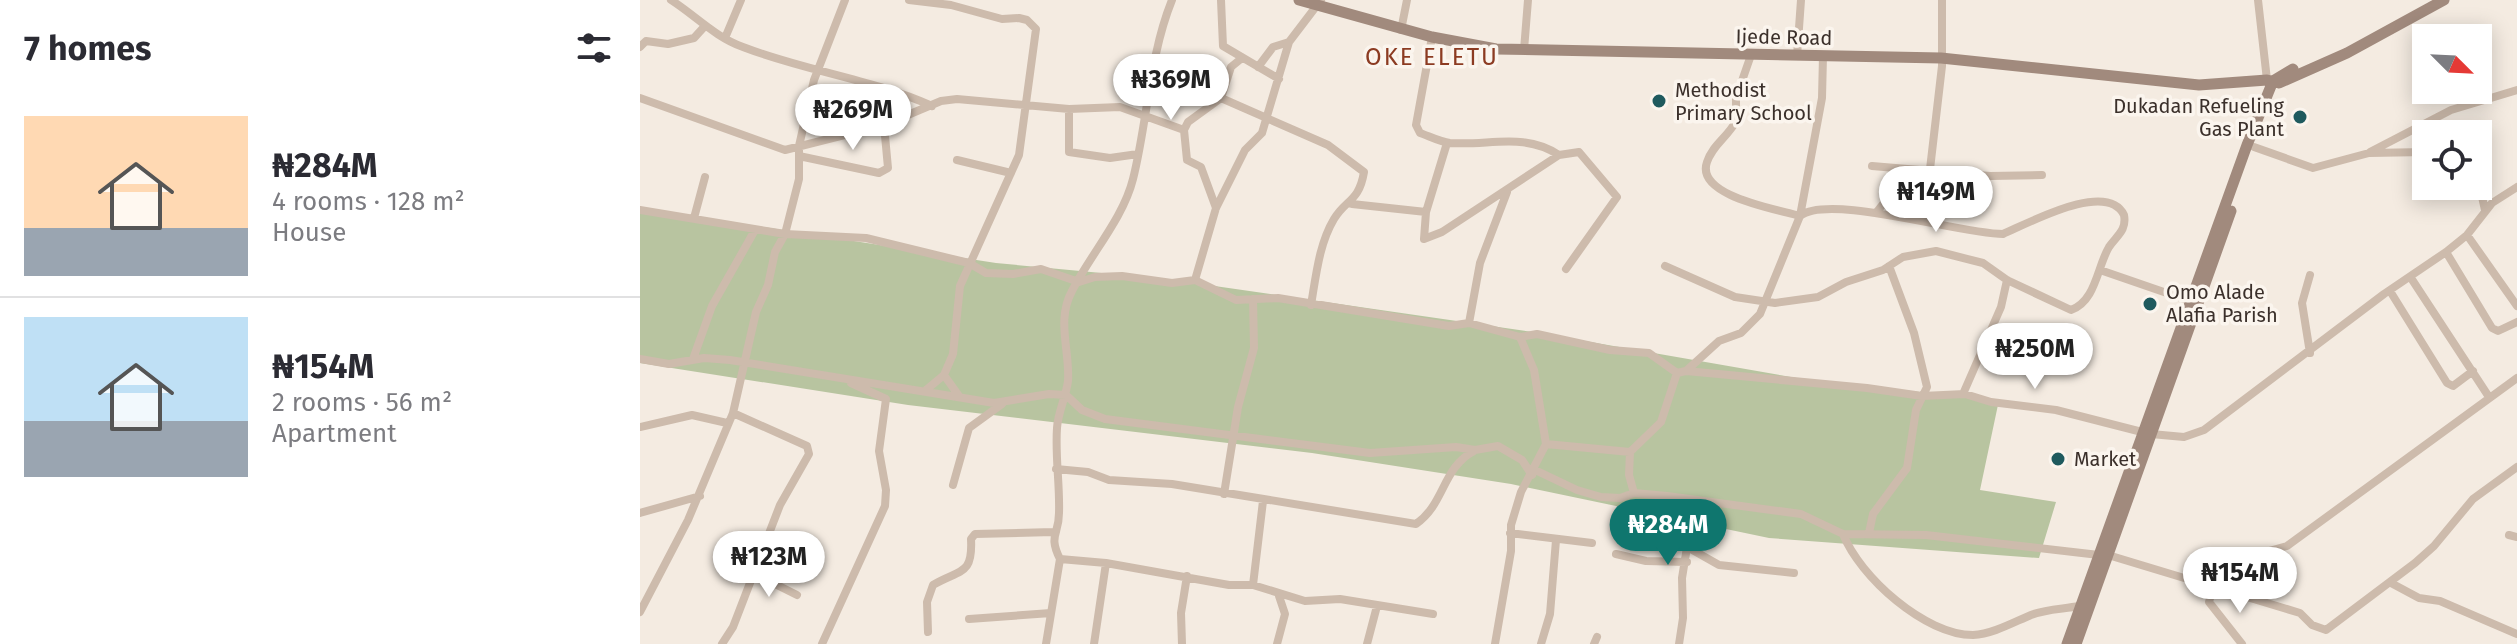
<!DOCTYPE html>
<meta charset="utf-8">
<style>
:root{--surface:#fff;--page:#f2f2f3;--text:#2b2b33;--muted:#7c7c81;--line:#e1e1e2;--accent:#0f766e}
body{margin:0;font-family:"Fira Sans",sans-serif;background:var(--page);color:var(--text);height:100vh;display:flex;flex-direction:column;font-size:30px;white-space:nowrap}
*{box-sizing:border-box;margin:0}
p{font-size:26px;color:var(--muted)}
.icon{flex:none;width:44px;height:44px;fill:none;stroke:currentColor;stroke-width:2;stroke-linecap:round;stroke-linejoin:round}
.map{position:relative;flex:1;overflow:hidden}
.sheet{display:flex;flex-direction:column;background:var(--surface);width:640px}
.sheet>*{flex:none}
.needle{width:52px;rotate:114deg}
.fabs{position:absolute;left:1772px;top:24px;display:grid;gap:16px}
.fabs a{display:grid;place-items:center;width:80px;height:80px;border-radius:0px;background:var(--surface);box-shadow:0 4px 20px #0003;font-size:40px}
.price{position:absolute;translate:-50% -68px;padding:0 18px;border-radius:28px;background:#fff;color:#222;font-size:26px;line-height:52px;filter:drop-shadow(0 2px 4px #0008)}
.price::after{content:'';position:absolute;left:50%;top:48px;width:24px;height:18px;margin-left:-12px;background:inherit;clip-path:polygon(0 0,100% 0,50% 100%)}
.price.active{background:var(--accent);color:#fff}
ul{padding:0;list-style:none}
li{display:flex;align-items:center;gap:24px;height:200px;padding:0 24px}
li+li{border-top:2px solid var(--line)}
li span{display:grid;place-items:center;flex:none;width:224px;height:160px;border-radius:0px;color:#555}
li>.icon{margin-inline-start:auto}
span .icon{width:96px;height:96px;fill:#fffc;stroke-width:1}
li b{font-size:34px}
h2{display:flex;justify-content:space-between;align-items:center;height:96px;padding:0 24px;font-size:34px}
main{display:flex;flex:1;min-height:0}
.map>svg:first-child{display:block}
.green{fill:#b8c4a0}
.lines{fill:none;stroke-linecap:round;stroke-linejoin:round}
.street{stroke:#cdbbac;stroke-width:8}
.secondary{stroke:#a18a7d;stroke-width:11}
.poi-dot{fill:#1f5a5e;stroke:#fbf5ee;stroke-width:3}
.labels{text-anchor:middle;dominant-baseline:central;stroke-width:7;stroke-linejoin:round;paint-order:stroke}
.street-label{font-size:20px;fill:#3b302b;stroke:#fbf5ee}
.poi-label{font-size:20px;fill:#3b302b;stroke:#fbf5ee;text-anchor:start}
.quarter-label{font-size:24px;letter-spacing:2px;fill:#8c3b22;stroke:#fbf5ee}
</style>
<main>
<section class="sheet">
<h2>7 homes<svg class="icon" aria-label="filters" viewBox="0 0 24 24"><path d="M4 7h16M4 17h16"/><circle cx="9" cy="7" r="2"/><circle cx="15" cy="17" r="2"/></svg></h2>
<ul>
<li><span style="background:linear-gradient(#ffd9b3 70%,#9aa5b1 0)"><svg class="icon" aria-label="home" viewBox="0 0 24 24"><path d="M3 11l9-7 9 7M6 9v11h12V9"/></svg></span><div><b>₦284M</b><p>4 rooms · 128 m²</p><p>House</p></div></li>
<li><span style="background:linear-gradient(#bfe0f5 65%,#9aa5b1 0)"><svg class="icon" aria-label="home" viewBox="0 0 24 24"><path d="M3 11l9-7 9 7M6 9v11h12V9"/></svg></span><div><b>₦154M</b><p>2 rooms · 56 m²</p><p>Apartment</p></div></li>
</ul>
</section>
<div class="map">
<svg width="1877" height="644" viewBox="0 0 1877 644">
<rect width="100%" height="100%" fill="#f4ebe1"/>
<path class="green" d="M0,208L356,263L526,279L899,333L1180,382L1359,400L1340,490L1416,502L1399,558L1129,538L871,484L672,453L268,405L0,363Z"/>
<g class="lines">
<path class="street" d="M31,0C56,16 75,37 103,47C165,71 232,79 292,106
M269,0L311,5L362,19L379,18L387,20L396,29L379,155L320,286L313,354L304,375L319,396
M581,0L583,46L639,79
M1618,0L1627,80
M761,30L767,0
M792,37L776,125L780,133C789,136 800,142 810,143C849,146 884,132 919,155
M85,38L101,0
M0,47L6,41L28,44L54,38L64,27
M884,50L888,0
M1157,56L1161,0
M618,67L633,47L649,42
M0,98L145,150L244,125L301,101L317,99L429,109L480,107L544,130
M581,98L688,145L724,172C719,202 706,199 694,219C679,244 676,276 671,305
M429,109V152L470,158L498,154
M807,143L786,212L784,239L802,232L919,155L939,152L977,197L926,269
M1614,147L1673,168L1729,153L1786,152
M1730,152L1811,110L1877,90
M159,156L239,173L248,168L244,125
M317,160L371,173
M1232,166L1350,176L1402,175
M1290,169L1302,66V0
M1838,179L1845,210
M712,204L786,212
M576,208L561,167L547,160L544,130L548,122L581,98L591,67L602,58
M0,210L145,234L226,238L329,263L346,273L373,274L401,269L439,282L455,277L482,276L532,283L555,280L596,300L638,298L809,326L829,323L880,337L897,334L970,350L1009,353L1037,373
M1236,213L1270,170
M54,218L65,177
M1827,235L1877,306
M1806,252L1852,328L1858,331L1877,322
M1025,266L1095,297L1135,303L1178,297L1206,282L1243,270L1263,257L1296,251L1343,263L1367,280L1431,310C1456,301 1457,267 1469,247C1476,236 1487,231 1484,215C1467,180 1389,223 1363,234C1320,234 1189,193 1160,216C1137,209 1055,196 1067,162C1073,144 1088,137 1096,121V98L1111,55
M1460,270L1550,301
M1670,275L1662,303L1670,353
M1771,278L1849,397
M555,280L576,208L605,150L622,133L649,42L681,0
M1750,291L1807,383L1813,386L1833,371
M829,323L840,263L867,192
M0,359L29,364L64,358L90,360L354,403L409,394L426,395L442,410L465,419L730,453L816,447L835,450L858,446L882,460L892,475
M53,359L72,306L115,230
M1046,371L1227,388L1282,396L1325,394L1351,402L1416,410L1502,432
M286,390L304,375
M1323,394L1361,307L1367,280
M0,427L52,415L87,423
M1511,434L1544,437L1564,430L1744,294L1806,252L1827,235L1852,203L1877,187
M906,444L990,452
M416,469L448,472L469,480L532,484L776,524C805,504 802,468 834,451
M895,470L937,490L961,497L980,498L994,493L1027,496L1161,514L1203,534L1286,535L1459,555
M313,485L329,428L362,404
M994,493L989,475L990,452L1021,422L1037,373L1046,371L1079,341L1101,333L1120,314L1160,216L1182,98L1183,56
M584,494L598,407L614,348L613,299
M0,513L60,496
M870,533L952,543
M1229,533L1233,514L1267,468L1276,410L1287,387L1274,333L1249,266
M1203,534C1220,577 1285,635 1333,635C1353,634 1374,622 1391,615C1405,609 1424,609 1439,606
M1869,535L1877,537
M1049,548L1079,565L1154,573
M976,554L1006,561L1047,562
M1468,555L1660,613L1672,625L1686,630L1775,563L1794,546L1833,499L1877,467
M420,559L466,563L589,585H613L665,601L700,599L793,614
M115,574L157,595
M1553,581L1575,566L1647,546L1877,378
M1751,583L1779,598L1800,601L1877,634
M613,585L623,501
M1573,587L1569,602L1602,644
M1593,592L1639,550
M0,612L48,520L93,413L116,312L128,285L135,252L145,234L159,179V146L174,80L205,0
M329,619L411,613
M288,632L287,602L293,585C320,569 333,576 331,539L335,534L413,532
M82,644L93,627L140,505L169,454L167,446L93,413
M182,644L245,506L246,490L239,451L246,399L211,383
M406,644L420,559C408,535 419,535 419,513C420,485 415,457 417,428C418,412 426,397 428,381C430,350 416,320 432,291C450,255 483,219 493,179C508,119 509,57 532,0
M454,644L466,563
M542,644L541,613L547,576
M637,644L645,614L639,596
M727,644L737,606
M855,644L871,551V525L881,492L906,444L894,370L880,337
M901,644L910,614L916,540
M954,644L957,637
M1039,644L1043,618L1042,578L1049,535L1062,502"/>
<path class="secondary" d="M659,0L792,37L856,49L1301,58L1559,85L1627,80L1639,83L1707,53L1804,0
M1427,644L1607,145L1633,81L1653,69
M1436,644L1591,211"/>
</g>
<g class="poi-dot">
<circle cx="1019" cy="101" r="8"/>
<circle cx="1660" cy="117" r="8"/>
<circle cx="1510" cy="304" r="8"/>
<circle cx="1418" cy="459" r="8"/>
</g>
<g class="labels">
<g class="street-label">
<text transform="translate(1144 37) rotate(1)">Ijede Road</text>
</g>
<g class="poi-label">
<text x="1035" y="90">Methodist<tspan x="1035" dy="23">Primary School</tspan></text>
<text x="1644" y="106" text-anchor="end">Dukadan Refueling<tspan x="1644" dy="23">Gas Plant</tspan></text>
<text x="1526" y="292">Omo Alade<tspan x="1526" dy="23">Alafia Parish</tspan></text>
<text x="1434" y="459">Market</text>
</g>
<g class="quarter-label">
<text x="792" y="57">OKE ELETU</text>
</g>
</g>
</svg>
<div class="fabs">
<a><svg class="needle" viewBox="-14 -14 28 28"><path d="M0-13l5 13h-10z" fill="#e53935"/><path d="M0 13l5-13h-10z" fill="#7c7c81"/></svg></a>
<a><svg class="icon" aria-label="locate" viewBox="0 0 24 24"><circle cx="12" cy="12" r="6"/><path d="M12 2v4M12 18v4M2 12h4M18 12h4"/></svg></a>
</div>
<b class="price" style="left:531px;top:122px">₦369M</b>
<b class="price" style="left:213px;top:152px">₦269M</b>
<b class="price" style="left:1296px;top:234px">₦149M</b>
<b class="price" style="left:1395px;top:391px">₦250M</b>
<b class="price active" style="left:1028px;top:567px">₦284M</b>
<b class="price" style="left:129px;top:599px">₦123M</b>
<b class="price" style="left:1600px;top:615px">₦154M</b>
</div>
</main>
